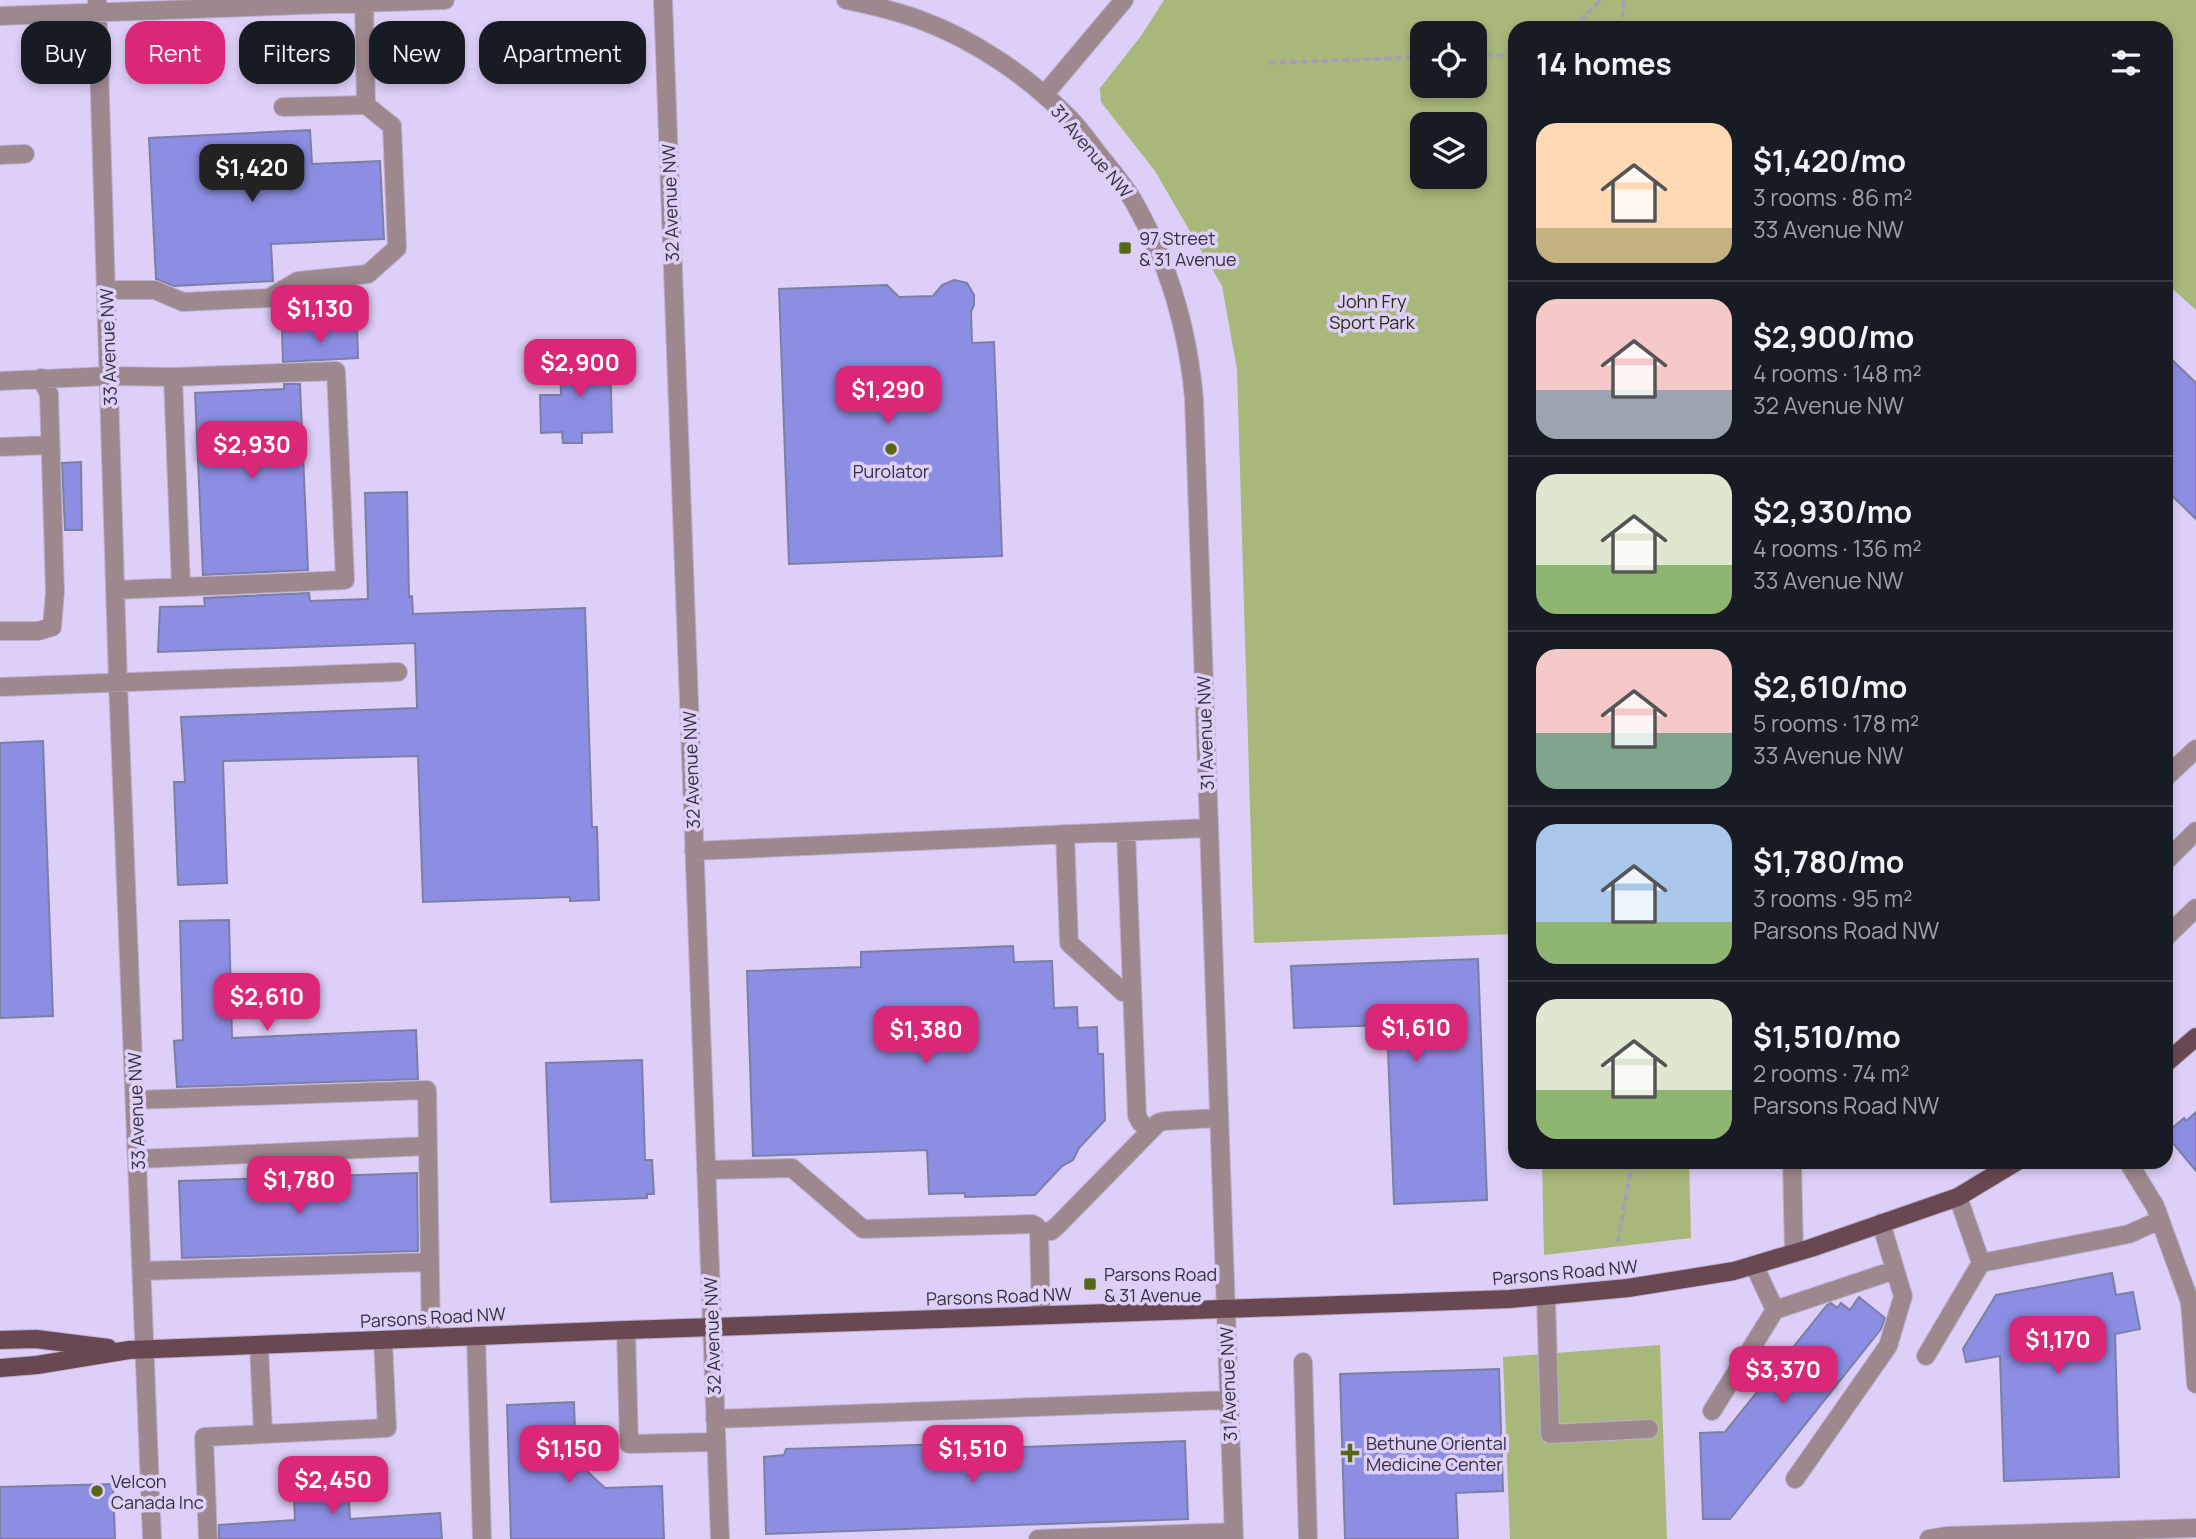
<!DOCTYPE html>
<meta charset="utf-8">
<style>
:root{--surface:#171b24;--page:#242831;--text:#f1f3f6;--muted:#9ea1a6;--line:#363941;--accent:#db2777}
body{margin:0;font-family:Manrope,sans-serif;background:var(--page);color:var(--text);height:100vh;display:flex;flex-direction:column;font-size:26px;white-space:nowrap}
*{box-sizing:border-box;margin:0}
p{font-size:23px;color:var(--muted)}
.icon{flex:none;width:38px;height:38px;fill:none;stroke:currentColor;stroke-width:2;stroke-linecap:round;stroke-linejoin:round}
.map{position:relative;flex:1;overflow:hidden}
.panel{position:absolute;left:1508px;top:21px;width:665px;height:1148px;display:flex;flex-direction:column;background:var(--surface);border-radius:21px;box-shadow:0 4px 10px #0003}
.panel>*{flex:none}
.hud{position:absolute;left:21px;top:21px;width:665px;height:63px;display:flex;gap:14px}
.buttons{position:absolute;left:1410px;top:21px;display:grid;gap:14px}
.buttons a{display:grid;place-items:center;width:77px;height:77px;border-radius:14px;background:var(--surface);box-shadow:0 4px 10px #0003;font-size:35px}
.price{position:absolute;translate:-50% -60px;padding:0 16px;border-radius:14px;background:var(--accent);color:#fff;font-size:23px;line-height:46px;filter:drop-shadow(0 2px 4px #0008)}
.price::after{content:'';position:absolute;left:50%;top:42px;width:21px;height:16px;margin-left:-10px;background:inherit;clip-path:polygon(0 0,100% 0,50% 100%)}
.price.selected{background:#222;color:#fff}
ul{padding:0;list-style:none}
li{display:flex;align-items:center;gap:21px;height:175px;padding:0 28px}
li+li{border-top:2px solid var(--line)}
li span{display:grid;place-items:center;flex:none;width:196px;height:140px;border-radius:21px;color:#555}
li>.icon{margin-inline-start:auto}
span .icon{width:84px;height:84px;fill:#fffc;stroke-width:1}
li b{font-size:30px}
h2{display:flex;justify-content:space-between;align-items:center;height:84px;padding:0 28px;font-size:30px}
.tag{padding:0 24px;border-radius:21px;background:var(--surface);box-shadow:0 4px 10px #0003;font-size:24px;line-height:63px}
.tag.selected{background:var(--accent);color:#fff}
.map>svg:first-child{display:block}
.green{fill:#a7b87a;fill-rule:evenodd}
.building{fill:#8c8ee3;stroke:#7c7fa4;stroke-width:2}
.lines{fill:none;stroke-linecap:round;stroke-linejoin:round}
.minor-casing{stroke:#bbafd2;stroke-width:20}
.major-casing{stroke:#bbafd2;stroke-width:20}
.path{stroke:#a89cbc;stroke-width:3.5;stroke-dasharray:7 3.5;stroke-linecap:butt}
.minor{stroke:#9c888d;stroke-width:18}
.major{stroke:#6a4851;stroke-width:18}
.poi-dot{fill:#556813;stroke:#ddcff7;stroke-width:2.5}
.labels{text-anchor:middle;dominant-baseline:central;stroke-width:7;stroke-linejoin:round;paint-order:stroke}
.street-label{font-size:18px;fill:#352f3e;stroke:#ddcff7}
.poi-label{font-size:18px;fill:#352f3e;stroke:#ddcff7;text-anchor:start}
.park-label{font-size:18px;fill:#252e06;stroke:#ddcff7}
</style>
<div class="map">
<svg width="2196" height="1539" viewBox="0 0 2196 1539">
<rect width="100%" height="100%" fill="#ddcff7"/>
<path class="green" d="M1164,0H2196V310L2167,284L2166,28H1516L1515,934L1254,943L1237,369L1222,286L1155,171L1101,102L1100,88L1141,36ZM1423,33H1475V86H1423ZM1423,124H1475V177H1423Z
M1542,1162H1689L1691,1238L1544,1255Z
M1660,1345L1667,1539H1510L1503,1357Z"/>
<path class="building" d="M310,130L312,164L380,161L384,239L271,244L273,281L174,286L156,279L149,138Z
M954,280L967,283L974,295V305L971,312L972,343L994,342L1002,556L789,564L779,289L887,285L899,297L933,296L942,285Z
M357,327L358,358L283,362L282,331Z
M2166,354L2196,383V519L2166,490Z
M610,355L612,432L582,433V443H563L562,432L541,433L540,395H561L560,356Z
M284,384H300L308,570L203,575L195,393L284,389Z
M81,462L82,530H65L62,463Z
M407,492L409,597L412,596L413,614L585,608L592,827H597L599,900L570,901V897L423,902L418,756L223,761L227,883L178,885L174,782H185L181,717L417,708L415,643L158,652L160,607L205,606L204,598L309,593L310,601L368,599L365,493Z
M43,741L53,1016L0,1018V743Z
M229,920L232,1038L416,1030L418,1079L177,1087L174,1041L183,1040L180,921Z
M1013,946L1014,962L1052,961L1054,1008L1077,1007L1078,1028L1097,1027L1098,1054H1103L1105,1120L1079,1148L1073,1160L1062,1166L1035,1195L965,1197V1193L929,1194L927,1150L753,1156L747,971L861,967V952Z
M1478,959L1487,1200L1394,1204L1387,1025L1294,1028L1291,966Z
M642,1060L645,1160H652L654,1194H647V1198L551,1202L546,1063Z
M2196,1112V1171L2166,1135V1133L2184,1118L2186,1121Z
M417,1173L418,1251L182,1258L179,1181Z
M2112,1273L2116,1295L2133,1292L2140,1329L2115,1334L2119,1477L2004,1481L2000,1356L1966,1362L1963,1349L1996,1295Z
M1859,1297L1885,1318L1881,1329L1730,1519H1703L1700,1433L1725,1432L1827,1305L1831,1303L1837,1308L1841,1303L1850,1310Z
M1499,1369L1503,1491L1456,1493L1458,1539H1345L1340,1374Z
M574,1402L576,1461L605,1488L662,1486L664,1539H511L507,1405Z
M997,1428L998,1448L1185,1441L1188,1519L766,1534L764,1457L784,1455L786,1449L948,1444V1430Z
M347,1469L350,1519L440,1513L442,1539H219V1525L295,1520L293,1472Z
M113,1484L115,1539H0V1487Z"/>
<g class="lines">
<defs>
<path id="minor" d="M97,0L118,683L152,1539
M663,0L720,1539
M846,0C871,5 895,11 918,19C973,39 1028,76 1069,118C1080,129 1089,142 1099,155C1111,170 1124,185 1134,202C1168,262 1188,330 1194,399L1234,1539
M0,16L445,0
M1044,95L1124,0
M283,107L366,105
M0,155L25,154
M106,290H155L183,302L269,298L298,281L368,274L397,248L392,126L366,105L364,2
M173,377L181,587
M0,381L109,376L173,377L336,371L345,580L115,590
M0,447L50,445
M0,631H38L52,627L55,592L49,394L41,378
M0,687L398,672
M2166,777L2196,749
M1126,832L1137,1116L1141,1123L1150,1130
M1065,834L1069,943L1123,992L1132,993
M694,851L1208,828
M2166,861L2196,831
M2166,937L2196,908
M135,1100L427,1090L431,1338
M138,1159L428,1146
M1792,1162L1794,1253
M2128,1162L2155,1206L2190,1302L2196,1384
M706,1170L792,1168L863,1229L1032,1224L1036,1226L1039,1231L1041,1315
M1958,1197L1981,1263L2129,1234L2160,1220
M1039,1232L1051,1231L1057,1226L1158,1123L1164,1121L1218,1118
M142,1271L430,1262
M1546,1297L1550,1434L1649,1429
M1775,1310L1895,1270
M626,1330L629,1444L716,1442
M476,1336L482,1539
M259,1346L263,1433
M1926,1356L1981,1263
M1303,1362L1308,1539
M1712,1411L1775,1310L1754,1265
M715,1419L1228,1400
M1795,1479L1888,1346L1903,1296L1881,1223
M208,1539L204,1437L387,1428L383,1340
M1038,1539L1234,1532
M1929,1539L1947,1536L2196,1528"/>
<path id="major" d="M2166,1063L2196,1037
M0,1340L36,1339L108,1348
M0,1368L37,1365L129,1350L626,1330L1510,1299L1628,1288L1734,1271L1811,1248L1958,1197L2016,1162"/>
</defs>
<use href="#minor" class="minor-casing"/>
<use href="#major" class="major-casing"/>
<path class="path" d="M1573,28L1601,0
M1621,28L1624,0
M1475,56L1516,54
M1269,63L1423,57
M1618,1242L1632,1162"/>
<use href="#minor" class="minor"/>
<use href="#major" class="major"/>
</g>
<g class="poi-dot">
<rect x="1118" y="241" width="14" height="14" rx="3.5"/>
<circle cx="891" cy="449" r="7"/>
<rect x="1083" y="1277" width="14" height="14" rx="3.5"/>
<path d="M1346.5 1442.5h7v7h7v7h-7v7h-7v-7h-7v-7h7z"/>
<circle cx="97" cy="1491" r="7"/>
</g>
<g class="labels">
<g class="street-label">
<text transform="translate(1092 151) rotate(50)">31 Avenue NW</text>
<text transform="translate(670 203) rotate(-92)">32 Avenue NW</text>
<text transform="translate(108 347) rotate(-92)">33 Avenue NW</text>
<text transform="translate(1205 733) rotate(-92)">31 Avenue NW</text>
<text transform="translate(691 770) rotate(-92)">32 Avenue NW</text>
<text transform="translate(136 1111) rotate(-92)">33 Avenue NW</text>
<text transform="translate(1565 1272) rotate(-5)">Parsons Road NW</text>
<text transform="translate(999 1296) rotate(-2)">Parsons Road NW</text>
<text transform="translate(433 1317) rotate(-3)">Parsons Road NW</text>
<text transform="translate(712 1336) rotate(-92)">32 Avenue NW</text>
<text transform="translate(1228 1384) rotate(-92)">31 Avenue NW</text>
</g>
<g class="poi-label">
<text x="1139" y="238">97 Street<tspan x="1139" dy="21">&amp; 31 Avenue</tspan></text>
<text x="891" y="471" text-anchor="middle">Purolator</text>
<text x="1104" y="1274">Parsons Road<tspan x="1104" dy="21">&amp; 31 Avenue</tspan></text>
<text x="1366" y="1443">Bethune Oriental<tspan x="1366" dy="21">Medicine Center</tspan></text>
<text x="111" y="1481">Velcon<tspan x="111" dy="21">Canada Inc</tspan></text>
</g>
<g class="park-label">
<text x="1372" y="301">John Fry<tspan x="1372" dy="21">Sport Park</tspan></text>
</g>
</g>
</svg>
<div class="buttons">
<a><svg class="icon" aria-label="locate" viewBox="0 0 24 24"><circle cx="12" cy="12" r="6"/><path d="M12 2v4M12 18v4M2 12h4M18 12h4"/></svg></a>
<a><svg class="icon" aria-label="layers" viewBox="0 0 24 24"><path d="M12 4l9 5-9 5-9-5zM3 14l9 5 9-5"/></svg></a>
</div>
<b class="price selected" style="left:252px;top:204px">$1,420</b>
<b class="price" style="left:320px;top:345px">$1,130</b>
<b class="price" style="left:580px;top:399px">$2,900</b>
<b class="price" style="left:888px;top:426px">$1,290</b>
<b class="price" style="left:252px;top:481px">$2,930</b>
<b class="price" style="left:267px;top:1033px">$2,610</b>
<b class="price" style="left:1416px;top:1064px">$1,610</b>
<b class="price" style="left:926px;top:1066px">$1,380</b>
<b class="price" style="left:299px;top:1216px">$1,780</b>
<b class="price" style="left:2058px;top:1376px">$1,170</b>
<b class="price" style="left:1783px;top:1406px">$3,370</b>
<b class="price" style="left:569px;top:1485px">$1,150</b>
<b class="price" style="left:973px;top:1485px">$1,510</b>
<b class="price" style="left:333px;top:1516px">$2,450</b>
<div class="hud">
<a class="tag">Buy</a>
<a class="tag selected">Rent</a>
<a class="tag">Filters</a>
<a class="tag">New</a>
<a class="tag">Apartment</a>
</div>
<section class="panel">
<h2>14 homes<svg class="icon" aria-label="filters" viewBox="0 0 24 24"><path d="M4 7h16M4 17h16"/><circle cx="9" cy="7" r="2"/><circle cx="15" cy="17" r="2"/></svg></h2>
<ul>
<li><span style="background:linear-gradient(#ffd9b3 75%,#c2b280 0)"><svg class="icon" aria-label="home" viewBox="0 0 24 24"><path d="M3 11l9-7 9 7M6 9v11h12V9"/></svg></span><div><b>$1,420/mo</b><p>3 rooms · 86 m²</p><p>33 Avenue NW</p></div></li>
<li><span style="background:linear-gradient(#f6c9c9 65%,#9aa5b1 0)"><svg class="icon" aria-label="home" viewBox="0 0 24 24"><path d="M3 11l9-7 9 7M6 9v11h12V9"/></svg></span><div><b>$2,900/mo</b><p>4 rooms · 148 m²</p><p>32 Avenue NW</p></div></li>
<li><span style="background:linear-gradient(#dfe7d0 65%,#8fb573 0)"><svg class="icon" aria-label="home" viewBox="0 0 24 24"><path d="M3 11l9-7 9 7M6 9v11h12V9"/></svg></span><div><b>$2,930/mo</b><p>4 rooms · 136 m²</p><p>33 Avenue NW</p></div></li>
<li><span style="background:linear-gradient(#f6c9c9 60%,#7fa58c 0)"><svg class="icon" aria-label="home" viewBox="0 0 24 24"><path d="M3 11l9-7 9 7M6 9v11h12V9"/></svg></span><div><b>$2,610/mo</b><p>5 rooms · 178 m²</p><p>33 Avenue NW</p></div></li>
<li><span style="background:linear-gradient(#a9c7e8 70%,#8fb573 0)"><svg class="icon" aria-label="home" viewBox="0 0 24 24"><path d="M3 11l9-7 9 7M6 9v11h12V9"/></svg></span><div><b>$1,780/mo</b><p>3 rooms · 95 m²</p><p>Parsons Road NW</p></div></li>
<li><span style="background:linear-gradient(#dfe7d0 65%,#8fb573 0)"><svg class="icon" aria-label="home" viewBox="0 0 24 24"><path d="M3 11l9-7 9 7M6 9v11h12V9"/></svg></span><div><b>$1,510/mo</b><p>2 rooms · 74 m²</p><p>Parsons Road NW</p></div></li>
</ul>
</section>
</div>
